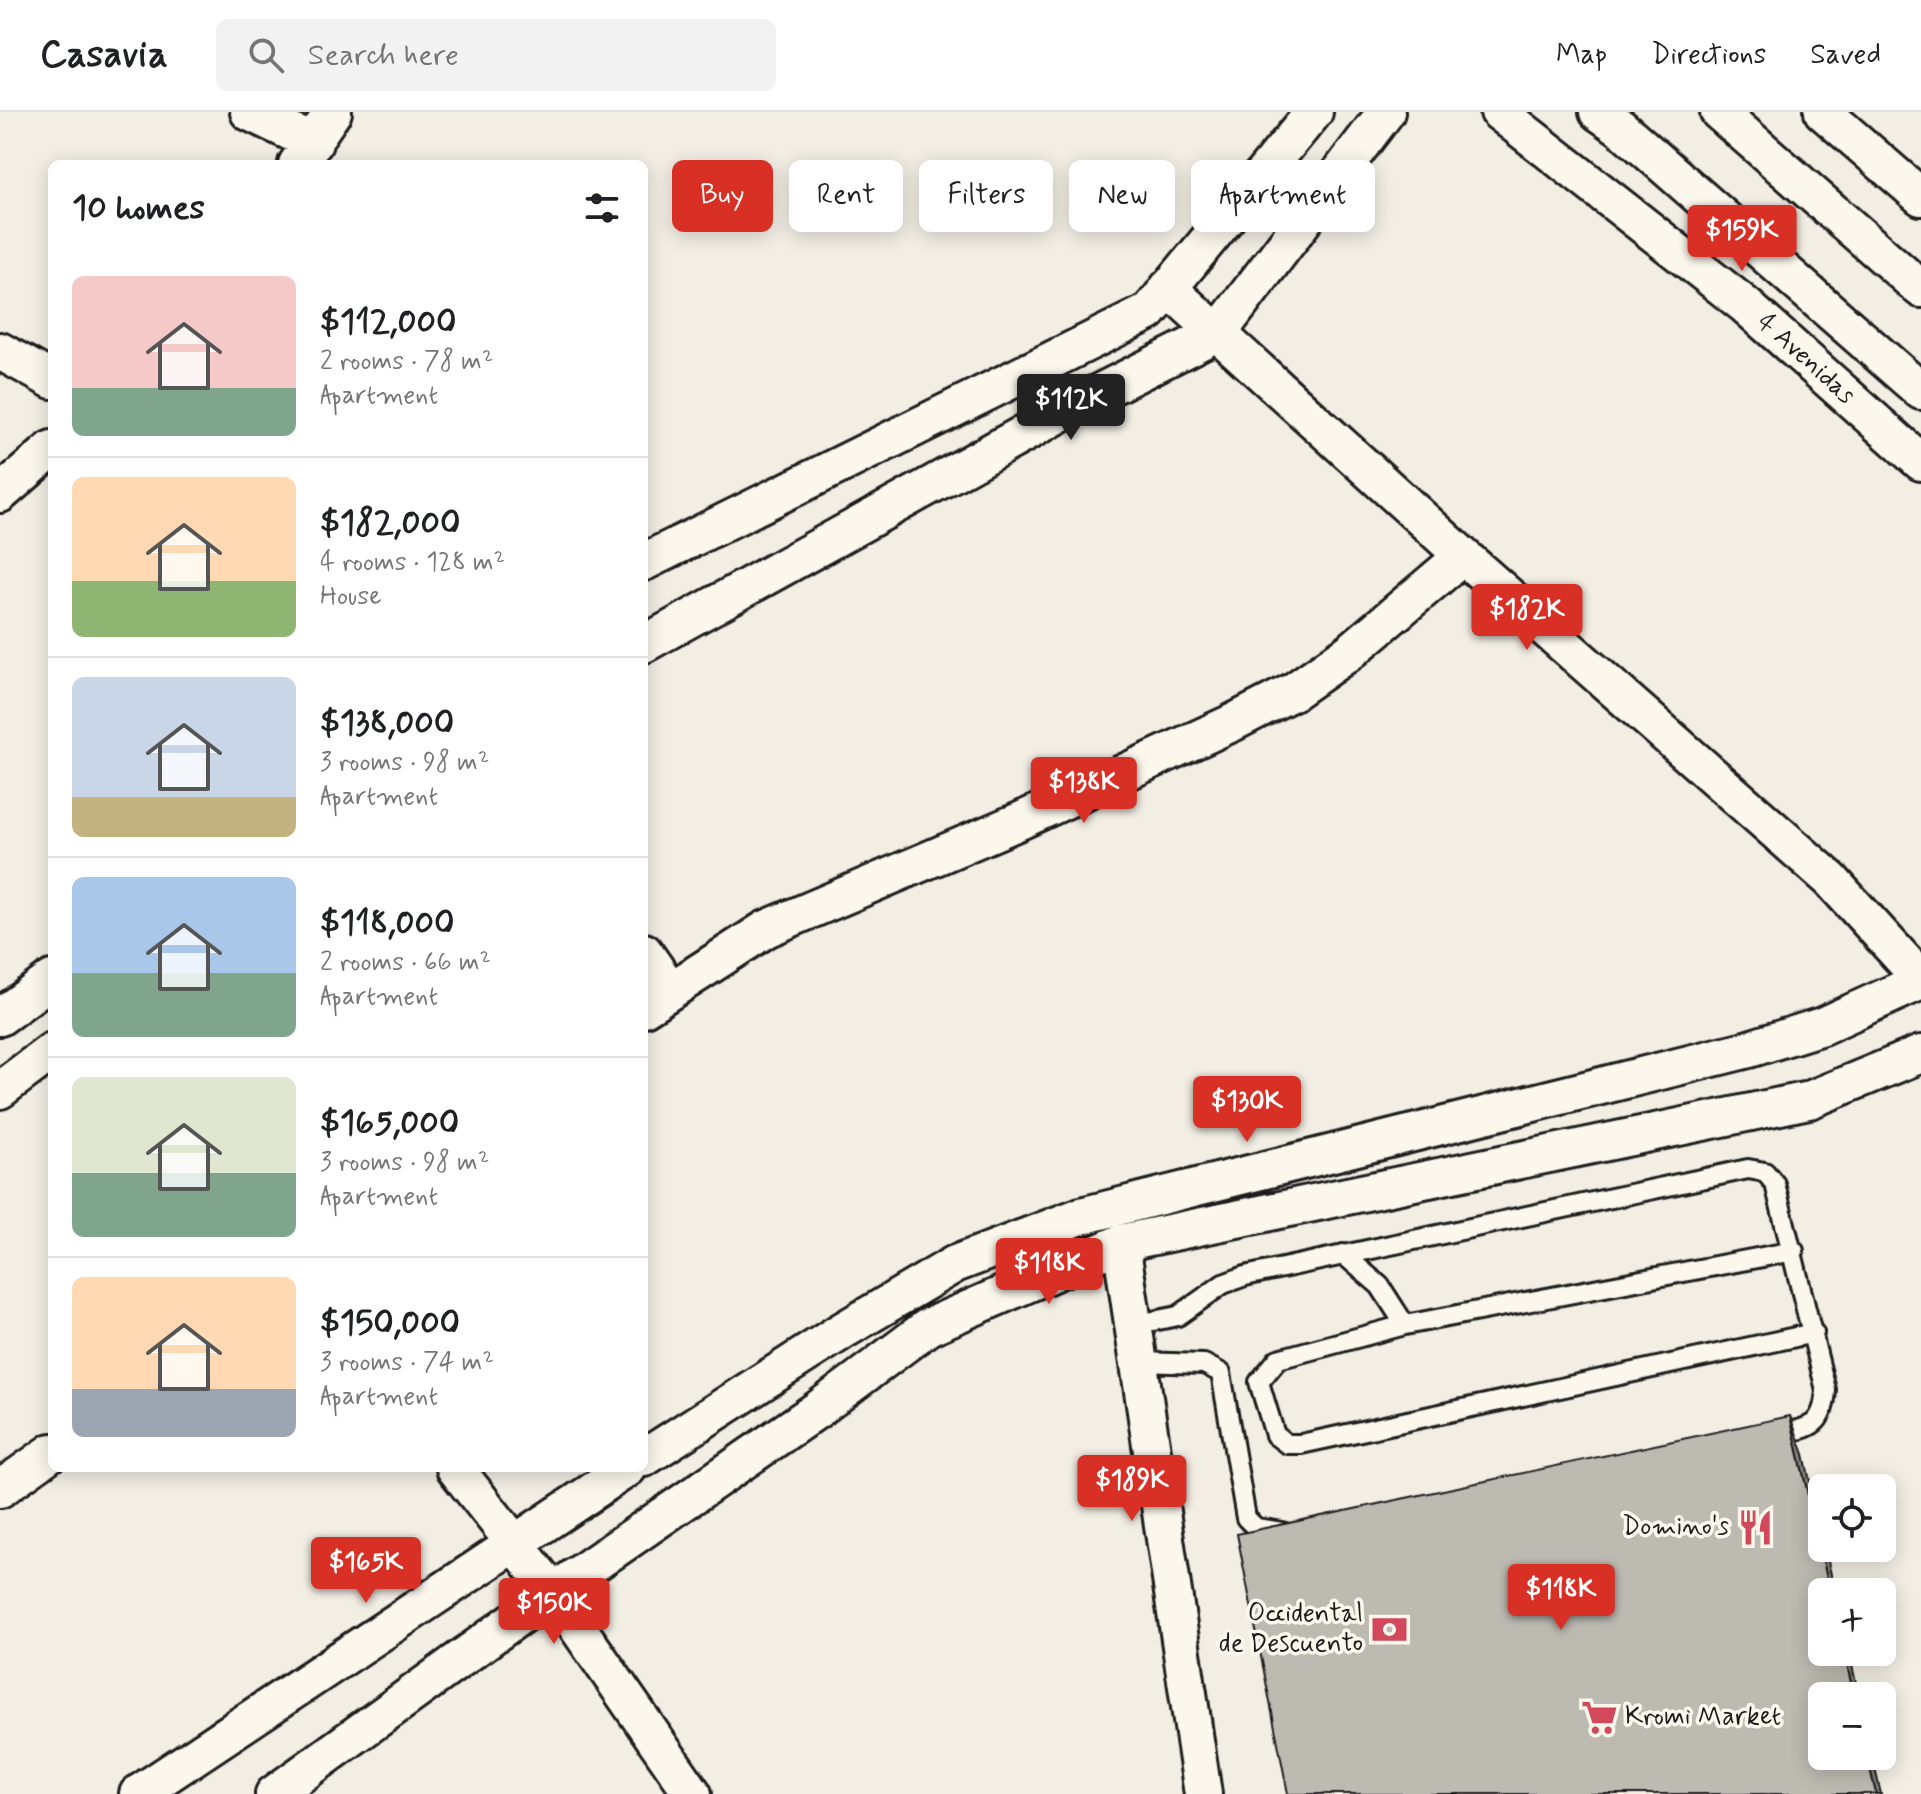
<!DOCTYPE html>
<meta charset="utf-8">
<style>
:root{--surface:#fff;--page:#f2f2f2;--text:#202124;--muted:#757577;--line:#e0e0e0;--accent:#d93025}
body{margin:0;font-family:Mynerve,sans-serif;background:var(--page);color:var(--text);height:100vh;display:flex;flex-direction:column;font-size:30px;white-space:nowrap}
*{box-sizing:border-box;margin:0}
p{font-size:26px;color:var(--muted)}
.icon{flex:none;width:44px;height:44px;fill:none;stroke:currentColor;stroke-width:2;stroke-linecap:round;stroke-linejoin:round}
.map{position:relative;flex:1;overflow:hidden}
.details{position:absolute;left:48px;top:48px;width:600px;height:1312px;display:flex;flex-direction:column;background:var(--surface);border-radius:12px;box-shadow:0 4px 20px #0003}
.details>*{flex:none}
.banner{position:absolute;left:672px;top:48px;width:760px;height:72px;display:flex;gap:16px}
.buttons{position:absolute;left:1808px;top:1362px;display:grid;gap:16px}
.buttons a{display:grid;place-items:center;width:88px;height:88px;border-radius:12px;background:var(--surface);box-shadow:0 4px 20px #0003;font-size:40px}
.price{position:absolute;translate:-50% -68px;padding:0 18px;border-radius:8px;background:var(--accent);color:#fff;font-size:26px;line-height:52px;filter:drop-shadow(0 2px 4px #0008)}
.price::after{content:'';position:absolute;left:50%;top:48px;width:24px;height:18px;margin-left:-12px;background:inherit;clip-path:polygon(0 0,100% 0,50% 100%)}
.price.selected{background:#222;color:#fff}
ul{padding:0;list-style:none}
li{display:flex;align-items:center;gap:24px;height:200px;padding:0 24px}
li+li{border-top:2px solid var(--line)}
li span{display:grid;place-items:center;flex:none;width:224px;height:160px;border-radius:12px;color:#555}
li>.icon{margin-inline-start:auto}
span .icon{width:96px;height:96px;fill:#fffc;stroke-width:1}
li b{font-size:34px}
h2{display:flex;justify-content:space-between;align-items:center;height:96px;padding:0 24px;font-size:34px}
.tag{padding:0 28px;border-radius:12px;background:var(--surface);box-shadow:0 4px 20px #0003;font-size:28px;line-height:72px}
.tag.selected{background:var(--accent);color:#fff}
header{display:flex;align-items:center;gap:48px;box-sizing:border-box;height:112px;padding:0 40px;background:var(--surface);border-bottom:2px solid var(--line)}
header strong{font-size:38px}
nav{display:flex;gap:44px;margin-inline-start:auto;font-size:28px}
.search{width:560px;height:72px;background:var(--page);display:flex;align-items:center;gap:20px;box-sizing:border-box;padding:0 28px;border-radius:12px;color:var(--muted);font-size:30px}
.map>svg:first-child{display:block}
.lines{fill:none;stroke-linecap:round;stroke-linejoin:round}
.service-casing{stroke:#1c1c1c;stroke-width:24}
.minor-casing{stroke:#1c1c1c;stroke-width:42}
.service{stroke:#fbf7ec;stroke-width:18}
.minor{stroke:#fbf7ec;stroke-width:36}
.shaded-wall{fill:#84827c;stroke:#1c1c1c;stroke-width:2}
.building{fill:#bdbab1;stroke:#1c1c1c;stroke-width:2}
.labels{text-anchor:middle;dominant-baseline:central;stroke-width:7;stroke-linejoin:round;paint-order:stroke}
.street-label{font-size:26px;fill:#1c1c1c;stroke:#fbf7ec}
.poi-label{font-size:26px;fill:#1c1c1c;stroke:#fbf7ec;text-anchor:end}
</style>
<header>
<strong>Casavia</strong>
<div class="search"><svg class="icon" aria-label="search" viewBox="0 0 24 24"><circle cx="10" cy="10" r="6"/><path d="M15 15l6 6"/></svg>Search here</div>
<nav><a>Map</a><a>Directions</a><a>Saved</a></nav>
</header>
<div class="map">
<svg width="1921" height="1682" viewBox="0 0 1921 1682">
<rect width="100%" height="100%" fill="#f2eee4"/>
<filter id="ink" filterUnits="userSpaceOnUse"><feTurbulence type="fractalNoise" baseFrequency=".0125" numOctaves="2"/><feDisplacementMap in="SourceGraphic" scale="16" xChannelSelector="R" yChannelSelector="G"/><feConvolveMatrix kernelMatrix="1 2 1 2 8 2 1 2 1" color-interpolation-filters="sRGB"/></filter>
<g filter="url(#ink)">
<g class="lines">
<defs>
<path id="service" d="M1343,1142L1380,1174L1405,1213L1794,1139
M1133,1213L1178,1204L1223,1172L1245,1164L1748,1057L1765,1060L1775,1072L1826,1278C1823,1319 1806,1316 1771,1323
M1405,1213L1278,1247L1259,1270L1275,1323L1287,1332H1301L1814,1221
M1139,1250L1204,1252L1221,1261L1246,1406L1256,1416L1283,1420"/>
<path id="minor" d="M249,0L314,31
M1499,0L1745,193L1921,350
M1598,0L1621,16L1921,279
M1719,0L1921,177
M1823,0L1921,85
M297,52L333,0
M1168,176L1463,444L1831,768L1921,867
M0,239L52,268
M0,382L52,337
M644,450L1149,200L1314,0
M644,532L1094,283L1219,220L1386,0
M644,840L669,876
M644,896L766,817L1022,708L1232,611L1294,579L1351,539L1463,444
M0,905L52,867
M0,978L52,939
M1121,1131L1203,1682
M644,1346L842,1219L955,1152L1081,1104L1749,937L1822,914L1921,869
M455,1356L553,1480L693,1682
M0,1377L52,1340
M138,1682L628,1356
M274,1682L553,1480L817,1298L928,1215L1121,1131L1809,988L1921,942"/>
</defs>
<use href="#service" class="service-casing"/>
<use href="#minor" class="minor-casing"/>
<use href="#service" class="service"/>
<use href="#minor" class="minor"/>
</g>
<path class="shaded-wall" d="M1790,1304L1804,1342L1822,1423V1436H1825L1835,1480H1830Z
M1844,1540H1849L1859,1584H1854Z
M1867,1644H1872L1881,1682H1876Z"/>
<path class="building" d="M1790,1304L1830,1480H1822V1540H1844L1854,1584H1822V1644H1867L1876,1682H1288L1237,1422Z"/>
</g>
<defs>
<symbol id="restaurant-bare" viewBox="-9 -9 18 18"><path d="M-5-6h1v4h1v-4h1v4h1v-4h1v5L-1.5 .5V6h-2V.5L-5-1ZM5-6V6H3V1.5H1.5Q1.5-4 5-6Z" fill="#d1495b" stroke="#fbf7ec" stroke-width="2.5" paint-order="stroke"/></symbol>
<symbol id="bank-bare" viewBox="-9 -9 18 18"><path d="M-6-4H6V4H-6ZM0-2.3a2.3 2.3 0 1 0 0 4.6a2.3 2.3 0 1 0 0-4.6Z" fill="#d1495b" stroke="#fbf7ec" stroke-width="2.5" paint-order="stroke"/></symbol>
<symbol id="supermarket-bare" viewBox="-9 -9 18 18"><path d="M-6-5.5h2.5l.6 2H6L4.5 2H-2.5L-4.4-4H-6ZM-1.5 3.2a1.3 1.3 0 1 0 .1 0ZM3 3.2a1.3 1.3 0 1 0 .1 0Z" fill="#d1495b" stroke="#fbf7ec" stroke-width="2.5" paint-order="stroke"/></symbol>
</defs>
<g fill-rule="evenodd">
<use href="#restaurant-bare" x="1730" y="1390" width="51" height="51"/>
<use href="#bank-bare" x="1364" y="1492" width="51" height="51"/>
<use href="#supermarket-bare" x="1574" y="1580" width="51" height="51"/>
</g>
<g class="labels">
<g class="street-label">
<text transform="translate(1806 247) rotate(42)">4 Avenidas</text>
</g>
<g class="poi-label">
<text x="1729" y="1415">Domino's</text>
<text x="1363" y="1502">Occidental<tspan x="1363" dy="30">de Descuento</tspan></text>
<text x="1625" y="1605" text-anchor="start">Kromi Market</text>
</g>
</g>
</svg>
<div class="buttons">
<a><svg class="icon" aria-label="locate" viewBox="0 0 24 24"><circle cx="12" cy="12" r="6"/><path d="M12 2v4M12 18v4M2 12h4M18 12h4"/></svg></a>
<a>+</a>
<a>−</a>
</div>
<b class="price" style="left:1742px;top:161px">$159K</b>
<b class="price selected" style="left:1071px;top:330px">$112K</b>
<b class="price" style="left:1527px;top:540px">$182K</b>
<b class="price" style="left:1084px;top:713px">$138K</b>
<b class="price" style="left:1247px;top:1032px">$130K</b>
<b class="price" style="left:1049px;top:1194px">$118K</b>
<b class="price" style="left:1132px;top:1411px">$189K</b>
<b class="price" style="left:366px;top:1493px">$165K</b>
<b class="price" style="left:1561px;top:1520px">$118K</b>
<b class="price" style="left:554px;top:1534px">$150K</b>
<div class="banner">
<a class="tag selected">Buy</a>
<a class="tag">Rent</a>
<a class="tag">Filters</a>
<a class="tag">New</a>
<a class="tag">Apartment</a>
</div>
<section class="details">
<h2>10 homes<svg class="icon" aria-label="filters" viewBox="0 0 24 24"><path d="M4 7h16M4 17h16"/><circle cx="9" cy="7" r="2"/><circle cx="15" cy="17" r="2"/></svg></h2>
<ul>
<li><span style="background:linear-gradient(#f6c9c9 70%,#7fa58c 0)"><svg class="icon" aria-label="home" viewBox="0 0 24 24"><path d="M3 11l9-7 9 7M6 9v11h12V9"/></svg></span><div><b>$112,000</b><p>2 rooms · 78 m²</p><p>Apartment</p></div></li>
<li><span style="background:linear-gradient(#ffd9b3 65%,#8fb573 0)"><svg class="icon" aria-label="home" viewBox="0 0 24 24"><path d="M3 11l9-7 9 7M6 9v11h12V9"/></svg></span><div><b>$182,000</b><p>4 rooms · 128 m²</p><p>House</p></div></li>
<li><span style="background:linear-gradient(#c9d6e8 75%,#c2b280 0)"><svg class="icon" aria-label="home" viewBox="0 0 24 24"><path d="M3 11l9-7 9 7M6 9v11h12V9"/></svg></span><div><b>$138,000</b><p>3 rooms · 98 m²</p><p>Apartment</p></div></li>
<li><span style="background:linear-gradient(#a9c7e8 60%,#7fa58c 0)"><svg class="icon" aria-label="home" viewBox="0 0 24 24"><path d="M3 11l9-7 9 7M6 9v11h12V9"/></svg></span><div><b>$118,000</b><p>2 rooms · 66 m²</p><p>Apartment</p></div></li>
<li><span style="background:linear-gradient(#dfe7d0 60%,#7fa58c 0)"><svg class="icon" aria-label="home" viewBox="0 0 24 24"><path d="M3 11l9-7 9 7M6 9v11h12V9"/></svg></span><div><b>$165,000</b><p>3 rooms · 98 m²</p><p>Apartment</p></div></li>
<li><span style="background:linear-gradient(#ffd9b3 70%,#9aa5b1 0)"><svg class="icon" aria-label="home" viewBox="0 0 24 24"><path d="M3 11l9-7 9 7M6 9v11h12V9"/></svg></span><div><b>$150,000</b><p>3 rooms · 74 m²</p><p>Apartment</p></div></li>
</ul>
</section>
</div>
